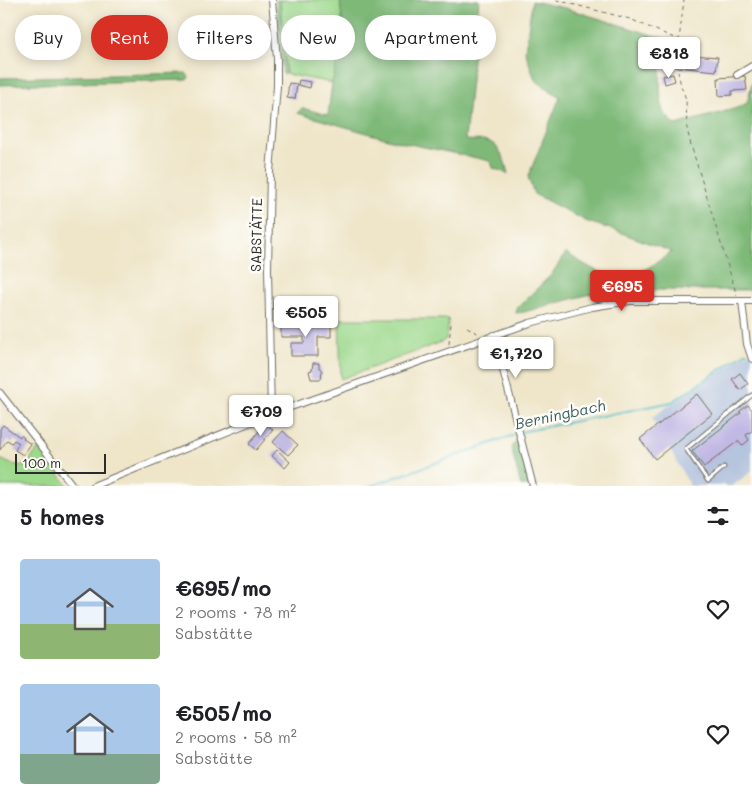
<!DOCTYPE html>
<meta charset="utf-8">
<style>
:root{--surface:#fff;--page:#f2f2f2;--text:#202124;--muted:#757577;--accent:#d93025}
body{margin:0;font-family:Mali,sans-serif;background:var(--page);color:var(--text);height:100vh;display:flex;flex-direction:column;font-size:19px;white-space:nowrap}
*{box-sizing:border-box;margin:0}
p{font-size:16px;color:var(--muted)}
.icon{flex:none;width:28px;height:28px;fill:none;stroke:currentColor;stroke-width:2;stroke-linecap:round;stroke-linejoin:round}
.map{position:relative;height:486px;overflow:hidden}
.details{display:flex;flex-direction:column;background:var(--surface);flex:1}
.details>*{flex:none}
.guide{position:absolute;left:15px;top:15px;width:500px;height:45px;display:flex;gap:10px}
.scale{position:absolute;left:15px;bottom:12px;width:91px;box-sizing:border-box;padding-left:5px;border:2px solid #2b2b2b;border-top:0;font-size:14px;line-height:18px;white-space:nowrap;color:#2b2b2b;-webkit-text-stroke:4px #fdfcf7;paint-order:stroke}
.price{position:absolute;translate:-50% -42px;padding:0 11px;border-radius:5px;background:#fff;color:#222;font-size:16px;line-height:32px;filter:drop-shadow(0 1px 2px #0008)}
.price::after{content:'';position:absolute;left:50%;top:30px;width:15px;height:11px;margin-left:-8px;background:inherit;clip-path:polygon(0 0,100% 0,50% 100%)}
.price.active{background:var(--accent);color:#fff}
ul{padding:0;list-style:none}
li{display:flex;align-items:center;gap:15px;height:125px;padding:0 20px}
li span{display:grid;place-items:center;flex:none;width:140px;height:100px;border-radius:5px;color:#555}
li>.icon{margin-inline-start:auto}
span .icon{width:60px;height:60px;fill:#fffc;stroke-width:1}
li b{font-size:21px}
h2{display:flex;justify-content:space-between;align-items:center;height:60px;padding:0 20px;font-size:21px}
.pill{padding:0 18px;border-radius:22px;background:var(--surface);box-shadow:0 2px 12px #0003;font-size:18px;line-height:45px}
.pill.active{background:var(--accent);color:#fff}
.map>svg:first-child{display:block}
.industrial{fill:#b6c5de}
.green{fill:#9dd98d;stroke:#64825c}
.forest{fill:#7eb978;stroke:#547252}
.lines{fill:none;stroke-linecap:round;stroke-linejoin:round}
.stream{stroke:#50bdc9;stroke-width:2}
.building{fill:#c1b8e4}
.service-casing{stroke:#706c63;stroke-width:5}
.minor-casing{stroke:#706c63;stroke-width:8}
.path{stroke:#706c63;stroke-width:1;stroke-dasharray:4 4;stroke-linecap:butt}
.service{stroke:#fff;stroke-width:3}
.minor{stroke:#fff;stroke-width:6}
.labels{text-anchor:middle;dominant-baseline:central;stroke-width:5;stroke-linejoin:round;paint-order:stroke}
.street-label{font-size:14px;fill:#2b2b2b;stroke:#fdfcf7}
.water-label{font-size:15px;font-style:italic;fill:#385e62;stroke:#fdfcf7}
</style>
<div class="map">
<svg width="752" height="486" viewBox="0 0 752 486">
<rect width="100%" height="100%" fill="#fdfcf7"/>
<filter id="ink" filterUnits="userSpaceOnUse"><feTurbulence type="fractalNoise" baseFrequency=".02" numOctaves="2"/><feDisplacementMap in="SourceGraphic" scale="10" xChannelSelector="R" yChannelSelector="G"/><feConvolveMatrix kernelMatrix="1 2 1 2 8 2 1 2 1" color-interpolation-filters="sRGB"/></filter>
<filter id="wash" filterUnits="userSpaceOnUse"><feTurbulence type="fractalNoise" baseFrequency=".0096" numOctaves="4" result="noise"/><feDisplacementMap in="SourceGraphic" scale="20" xChannelSelector="R" yChannelSelector="G"/><feGaussianBlur stdDeviation="1.12" result="paint"/><feColorMatrix in="noise" values="0 0 0 0 0 0 0 0 0 0 0 0 0 0 0 0 0 1.4 0 .05"/><feComposite in="paint" operator="in"/></filter>
<g filter="url(#wash)">
<rect width="100%" height="100%" fill="#efe6ca"/>
<path class="industrial" d="M752,351V471L732,486H726L723,484L720,486H690L652,417Z"/>
<path class="green" d="M280,0H340L344,35L332,83L286,74Z
M339,319H449L446,339L442,342L341,379Z
M39,448L68,486H0V459L11,464L25,466Z"/>
<path class="forest" d="M276,0H280L286,74H283Z
M340,0H479L465,140C472,141 483,139 490,142C501,147 506,163 508,174L493,168L491,162L486,160L395,141L297,113L302,108L328,115L332,83L344,35Z
M532,1L565,8L662,38L660,92L663,112L676,125L737,108L747,103L752,83V290H629L594,293L524,312L516,313L517,308L551,275L566,253C587,266 609,282 635,274C646,270 662,259 672,252L614,230L588,222L534,194L528,177L560,97L535,80L525,51Z
M186,73L189,77L187,80L0,85V78Z
M517,441L530,486H521L511,447Z"/>
<g class="lines">
<path class="stream" d="M521,432L672,402L747,352
M371,486L517,434"/>
</g>
<g id="blocks">
<path class="building" d="M679,54L718,57L716,71L677,67Z
M673,74L675,81L665,84L663,76Z
M745,76L747,90L732,91V95L719,96L718,78Z
M299,80L311,82L310,88L298,85Z
M289,83L297,84L295,99L287,98Z
M281,325H331V337H318V356H291V343H304V337H281Z
M313,363H319V367L322,371L321,379H311L309,371L312,370Z
M740,373L748,384L740,390L732,379Z
M697,394L712,414L655,459L640,439Z
M748,405L752,410V431L746,435L749,440L742,446L738,441L704,467L692,451L741,413L739,412Z
M265,423L273,430L256,450L249,444Z
M3,425L20,437L21,435L24,438L23,439L31,444L23,455L15,450L19,443L14,440L12,443L7,440L0,450V429Z
M283,431L298,445L288,455L273,442Z
M277,450L290,462L285,468L272,456Z"/>
</g>
</g>
<g filter="url(#ink)">
<use href="#blocks" fill-opacity="0" stroke="#706c63" stroke-width="1"/>
<g class="lines">
<defs>
<path id="service" d="M724,467L708,481L686,449L752,395"/>
<path id="minor" d="M737,75L752,66
M742,301L747,344L752,359
M494,335L533,486
M0,393L73,486
M271,414L268,269L270,172L277,86V59L272,0
M93,486L271,414L530,323L592,307L630,301H752"/>
</defs>
<use href="#service" class="service-casing"/>
<use href="#minor" class="minor-casing"/>
<path class="path" d="M556,0L630,19L679,40L684,0
M679,40L675,67L678,72L681,86L686,99L687,129L691,145L737,296
M467,327L479,334
M449,344L451,323"/>
<use href="#service" class="service"/>
<use href="#minor" class="minor"/>
</g>
</g>
<g class="labels">
<g class="street-label">
<text transform="translate(256 235) rotate(-89)">SABSTÄTTE</text>
</g>
<g class="water-label">
<text transform="translate(560 414) rotate(-12)">Berningbach</text>
</g>
</g>
</svg>
<div class="scale">100 m</div>
<b class="price" style="left:669px;top:79px">€818</b>
<b class="price active" style="left:622px;top:312px">€695</b>
<b class="price" style="left:306px;top:338px">€505</b>
<b class="price" style="left:516px;top:379px">€1,720</b>
<b class="price" style="left:261px;top:437px">€709</b>
<div class="guide">
<a class="pill">Buy</a>
<a class="pill active">Rent</a>
<a class="pill">Filters</a>
<a class="pill">New</a>
<a class="pill">Apartment</a>
</div>
</div>
<section class="details">
<h2>5 homes<svg class="icon" aria-label="filters" viewBox="0 0 24 24"><path d="M4 7h16M4 17h16"/><circle cx="9" cy="7" r="2"/><circle cx="15" cy="17" r="2"/></svg></h2>
<ul>
<li><span style="background:linear-gradient(#a9c7e8 65%,#8fb573 0)"><svg class="icon" aria-label="home" viewBox="0 0 24 24"><path d="M3 11l9-7 9 7M6 9v11h12V9"/></svg></span><div><b>€695/mo</b><p>2 rooms · 78 m²</p><p>Sabstätte</p></div><svg class="icon" aria-label="heart" viewBox="0 0 24 24"><path d="M12 20l-8-8c-3-5 5-10 8-4 3-6 11-1 8 4z"/></svg></li>
<li><span style="background:linear-gradient(#a9c7e8 70%,#7fa58c 0)"><svg class="icon" aria-label="home" viewBox="0 0 24 24"><path d="M3 11l9-7 9 7M6 9v11h12V9"/></svg></span><div><b>€505/mo</b><p>2 rooms · 58 m²</p><p>Sabstätte</p></div><svg class="icon" aria-label="heart" viewBox="0 0 24 24"><path d="M12 20l-8-8c-3-5 5-10 8-4 3-6 11-1 8 4z"/></svg></li>
</ul>
</section>
